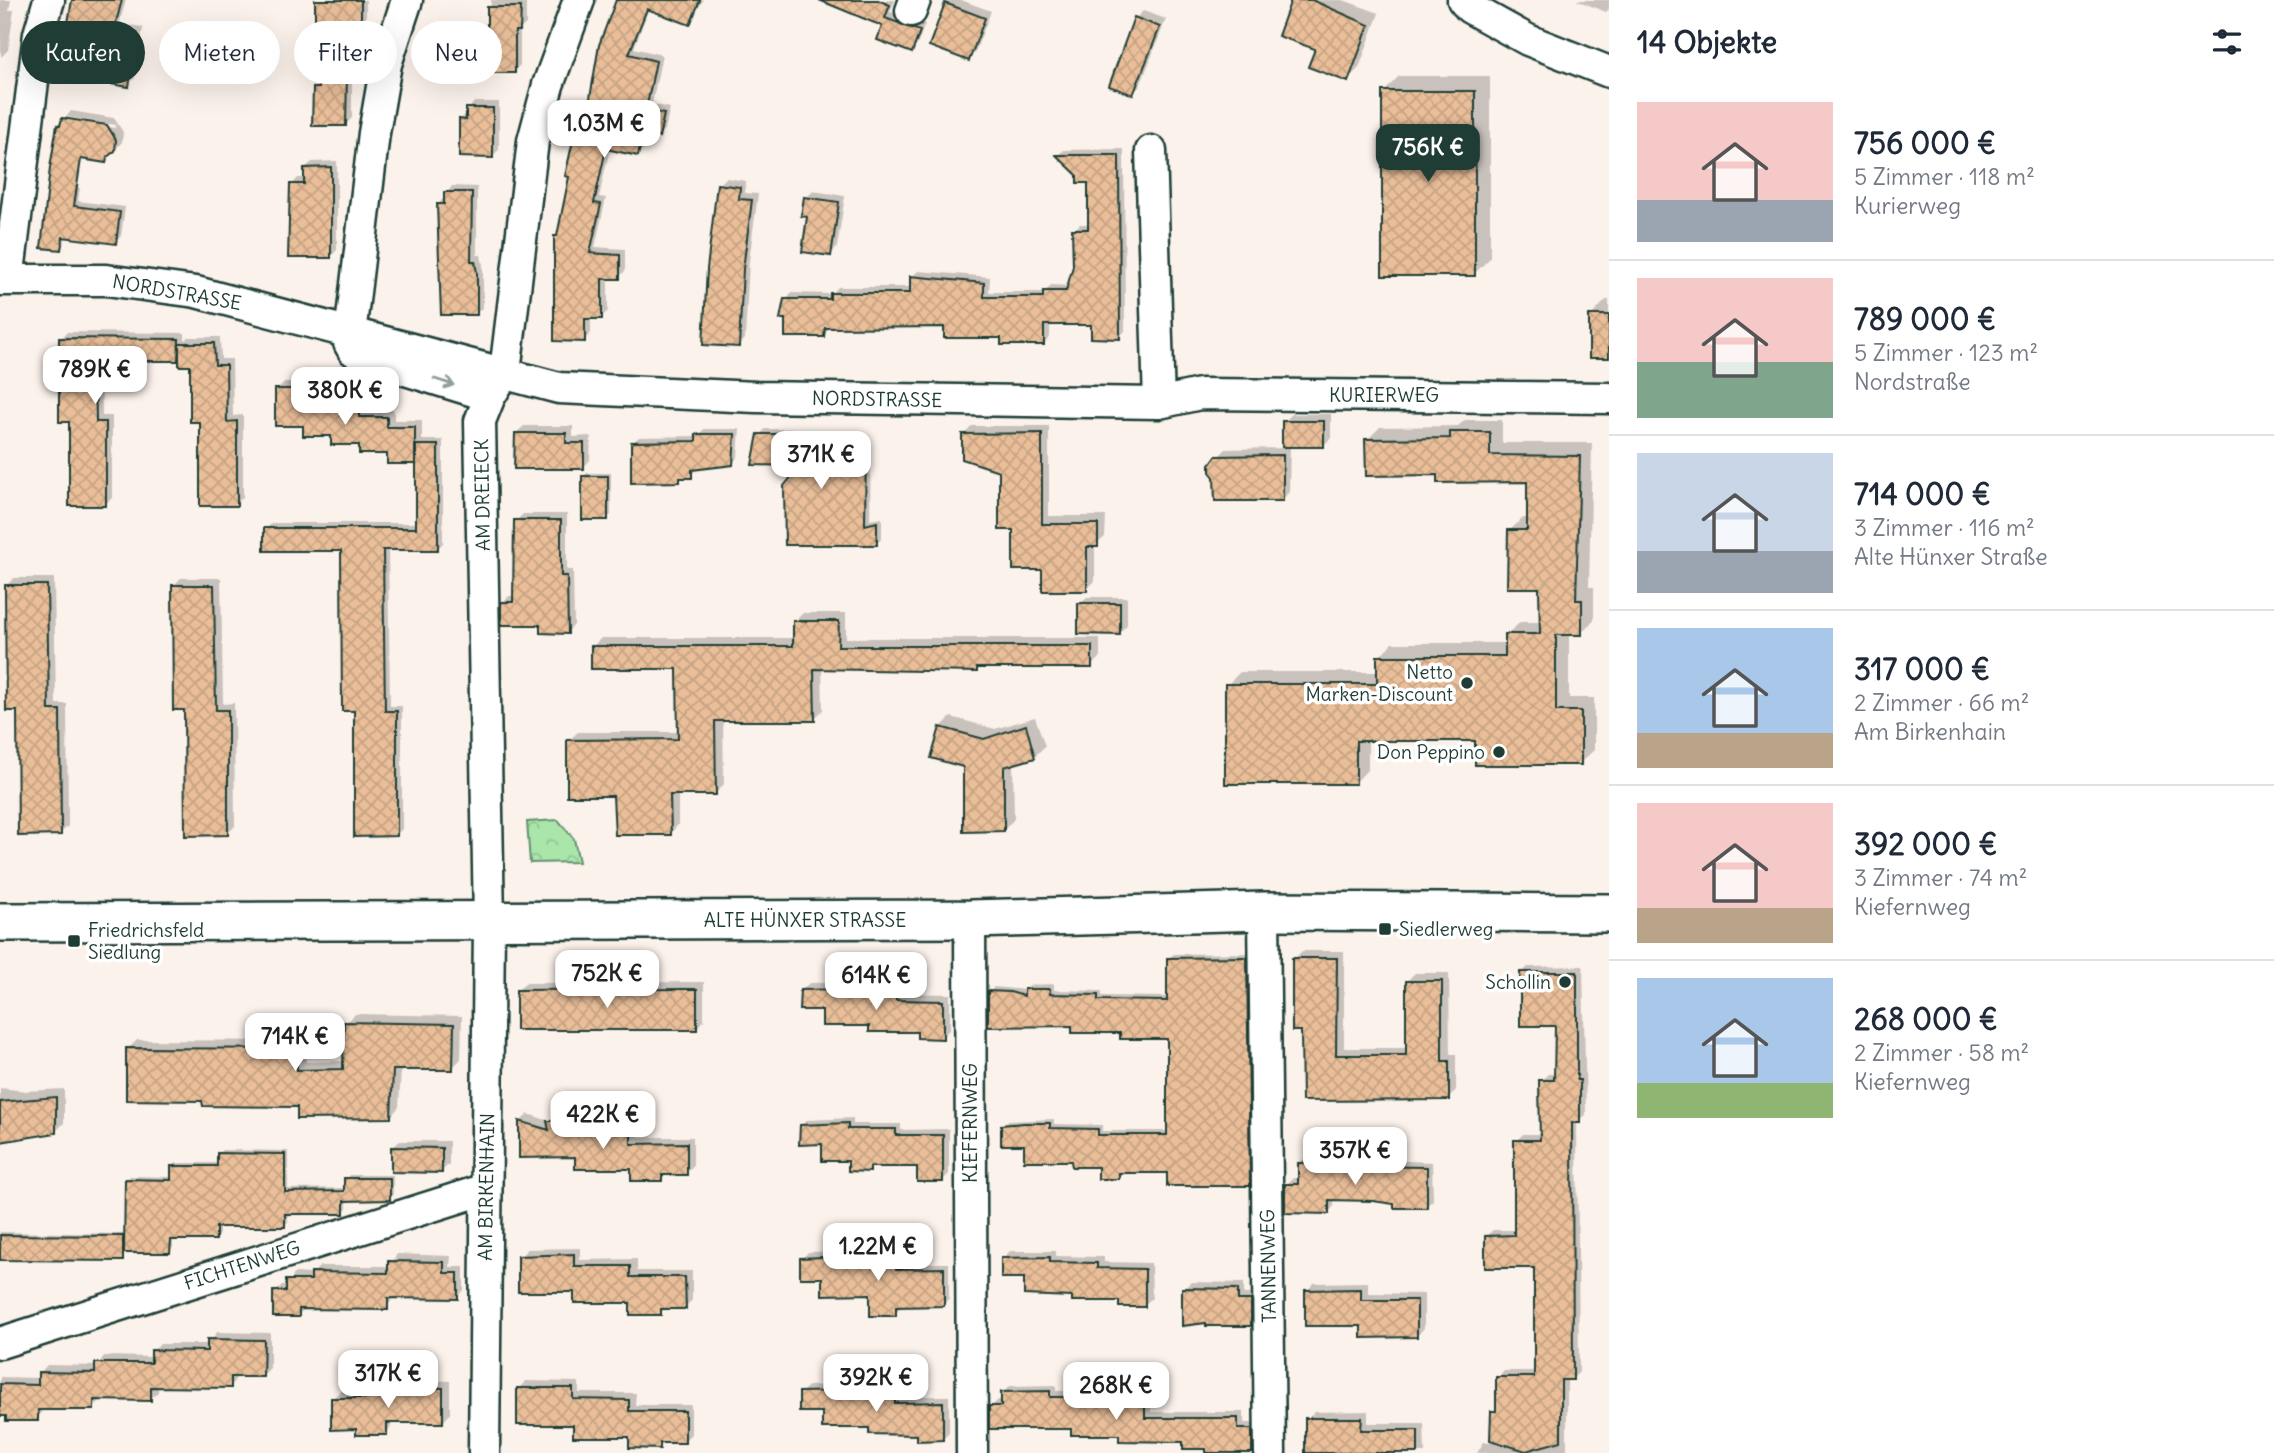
<!DOCTYPE html>
<html lang="de">
<meta charset="utf-8">
<style>
:root{--surface:#fff;--page:#f2f2f3;--text:#1f2937;--muted:#747a83;--line:#e0e1e3;--accent:#1f3d34}
body{margin:0;font-family:Delius,sans-serif;background:var(--page);color:var(--text);height:100vh;display:flex;flex-direction:column;font-size:26px;white-space:nowrap}
*{box-sizing:border-box;margin:0}
p{font-size:23px;color:var(--muted)}
.icon{flex:none;width:38px;height:38px;fill:none;stroke:currentColor;stroke-width:2;stroke-linecap:round;stroke-linejoin:round}
.map{position:relative;flex:1;overflow:hidden}
.panel{display:flex;flex-direction:column;background:var(--surface);width:665px}
.panel>*{flex:none}
.top-card{position:absolute;left:21px;top:21px;width:665px;height:63px;display:flex;gap:14px}
.price{position:absolute;translate:-50% -60px;padding:0 16px;border-radius:14px;background:#fff;color:#222;font-size:23px;line-height:46px;filter:drop-shadow(0 2px 4px #0008)}
.price::after{content:'';position:absolute;left:50%;top:42px;width:21px;height:16px;margin-left:-10px;background:inherit;clip-path:polygon(0 0,100% 0,50% 100%)}
.price.active{background:var(--accent);color:#fff}
ul{padding:0;list-style:none}
li{display:flex;align-items:center;gap:21px;height:175px;padding:0 28px}
li+li{border-top:2px solid var(--line)}
li span{display:grid;place-items:center;flex:none;width:196px;height:140px;border-radius:0px;color:#555}
li>.icon{margin-inline-start:auto}
span .icon{width:84px;height:84px;fill:#fffc;stroke-width:1}
li b{font-size:30px}
h2{display:flex;justify-content:space-between;align-items:center;height:84px;padding:0 28px;font-size:30px}
.tag{padding:0 24px;border-radius:32px;background:var(--surface);box-shadow:0 7px 28px #0002;font-size:24px;line-height:63px}
.tag.active{background:var(--accent);color:#fff}
main{display:flex;flex:1;min-height:0}
.map>svg:first-child{display:block}
.park{fill:url(#park-crowns);stroke:#64916f;stroke-width:2}
.shadow{fill:#0003;fill-rule:evenodd}
.building{fill:url(#building-cross-hatch);stroke:#1f3d34;stroke-width:2}
.lines{fill:none;stroke-linecap:round;stroke-linejoin:round}
.minor-casing{stroke:#1f3d34;stroke-width:35}
.tertiary-casing{stroke:#1f3d34;stroke-width:42}
.minor{stroke:#fff;stroke-width:30}
.tertiary{stroke:#fff;stroke-width:37}
.oneway{stroke:#8f9e9a}
.poi-dot{fill:#1f3d34;stroke:#fff;stroke-width:2.5}
.labels{text-anchor:middle;dominant-baseline:central;stroke-width:7;stroke-linejoin:round;paint-order:stroke}
.street-label{font-size:19px;fill:#1f3d34;stroke:#fff}
.poi-label{font-size:19px;fill:#1f3d34;stroke:#fff;text-anchor:end}
</style>
<main>
<div class="map">
<svg width="1609" height="1453" viewBox="0 0 1609 1453">
<defs>
<pattern id="park-crowns" width="20" height="18" patternUnits="userSpaceOnUse" patternTransform="scale(1.75)"><rect width="20" height="18" fill="#aae5aa"/><path d="M2 6a3 3 0 1 1 6 0M12 15a3 3 0 1 1 6 0" fill="none" stroke="#92c593"/></pattern>
<pattern id="building-cross-hatch" width="8" height="8" patternUnits="userSpaceOnUse" patternTransform="scale(1.75)"><rect width="8" height="8" fill="#e9be99"/><path d="M0 0l8 8M0 8l8-8" fill="none" stroke="#c7a484"/></pattern>
</defs>
<rect width="100%" height="100%" fill="#fbf2eb"/>
<filter id="ink" filterUnits="userSpaceOnUse"><feTurbulence type="fractalNoise" baseFrequency=".0143" numOctaves="2"/><feDisplacementMap in="SourceGraphic" scale="14" xChannelSelector="R" yChannelSelector="G"/><feConvolveMatrix kernelMatrix="1 2 1 2 8 2 1 2 1" color-interpolation-filters="sRGB"/></filter>
<g filter="url(#ink)">
<path class="park" d="M558,820L574,839L579,862L530,863L527,822Z"/>
<path class="shadow" d="M0,0H11L9,10H14L8,50L1,57Z
M75,0H126L119,24L143,27L135,78L128,85L73,46Z
M317,0H366V30L360,35Z
M491,0H526V24L520,29V65L514,71L482,36L489,30Z
M619,0H703L689,23L649,8L634,48L662,55L652,104L670,108L665,129L658,135L647,133L644,147L638,154L610,148L599,197L606,198L595,247L625,249V271L619,277H608V311L601,317H591V333L584,340L556,236L559,233L582,110L591,104Z
M845,0H895L890,12L925,24L917,45L911,51L884,25Z
M951,0H961L991,11L975,52L968,59L947,4Z
M1293,0H1343L1379,13L1359,68L1347,80Z
M1576,0H1609V9L1606,12Z
M1143,11L1166,19L1140,86L1133,93L1136,18Z
M328,71H352V118L346,124L314,89Z
M1399,76H1490V258L1474,274L1384,92Z
M474,102H499V150L492,156L461,120Z
M71,111L114,118L123,132L122,142L105,161L59,126ZM67,117L116,125L115,128L64,120Z
M1124,149L1125,331L1119,337L1093,323H1050V337L1044,344L946,325L830,326L824,335L786,300L792,293L832,294L838,287H912V277L918,271L990,277L989,292H1045L1051,285L1069,286L1074,267V230L1080,224H1090V182L1058,155L1064,150Z
M337,161V250L330,257L292,185L298,178H305V168L312,162Z
M726,178L746,181L745,193L758,194L749,261L745,339L739,345L719,185Z
M55,186L80,188L78,201L125,207L121,236L116,242L67,236L61,248Z
M452,186L477,187V255H481L483,265V307L476,313L439,204Z
M813,191L845,196L837,247L831,254L809,216L806,198Z
M1606,300H1609V357L1591,316Z
M67,332L185,333V340L188,337H220L221,359H232L233,416L243,415V497L236,504L201,420L191,364L181,356L178,359H101L102,416H112V498L105,504L71,420L61,339Z
M284,383H310V392L338,393L337,402H366V410H394V420H422V440H443V543L437,549H388L390,706H402V829L396,835L355,710L343,549L266,529L272,523H417V459L414,462L305,424L277,390Z
M1292,414H1331V438L1323,446L1290,445L1289,492L1282,500L1218,457L1226,449L1284,448V422Z
M1465,420H1502V443H1592L1589,587H1594V620L1581,633H1569V698H1594V750L1580,763L1477,740H1368V769L1355,783L1227,685L1240,672H1379V657L1392,643H1507V635L1520,622H1541V586L1509,531L1523,518H1529V480L1438,473L1367,440L1380,427L1458,426Z
M524,426H573V437L591,436L590,460L583,468L516,433Z
M972,426H1049V516H1106L1105,537L1095,545V581L1087,589L1044,568L1014,528L1001,470L964,435Z
M704,429H740L738,457L732,463L697,467L691,476H683L679,480L633,442L639,437L698,436Z
M765,429H795V437L821,436V440L871,439L870,520L882,518V537L877,543L804,464L760,435Z
M587,473H611V515L607,518L583,477Z
M523,514H567V570H573L574,625L567,632L503,602L509,596H515L516,521Z
M14,578H54L56,704H67L68,826L60,834L19,709L7,585Z
M181,578H221L223,704L234,703L235,826L227,834L186,709L174,585Z
M1087,597H1127V625L1119,633L1079,604Z
M803,613H846V638H1100V658L1091,666H979L976,670L822,668L823,710L814,719H723L724,784L716,793H678V825L670,834L615,794L569,740L578,732H679L678,668L592,647L601,638H795V621Z
M951,717L995,729L1035,717L1045,746L1035,756L1013,762L1014,819L1004,830L941,727Z
M1302,951H1344V1048H1408L1407,981L1415,973H1449L1450,1054H1456V1090L1449,1098L1303,1099V1029L1294,959Z
M1251,953L1254,1179L1249,1184L1169,1171L1123,1173L1118,1177L1099,1165L1026,1143L1003,1125L1008,1121L1054,1119V1124L1102,1125V1131H1169V1037L1074,1025L990,992L994,987L1025,990L1031,985L1054,984V990L1102,991V996L1169,997V958L1174,954Z
M1583,966L1586,1115L1577,1121L1579,1372L1573,1378H1567V1453H1477L1484,1442H1492L1498,1378L1504,1371H1535L1536,1266L1486,1236L1493,1230H1516V1141L1523,1134H1541V1081L1548,1074H1556L1557,1024L1521,973L1528,967Z
M704,982V1020L697,1028L518,990L525,983Z
M855,982V988L902,987V993L950,994V1029L942,1037L871,1024L824,1008L801,991L809,983Z
M355,1014L462,1016L461,1059L452,1068H401L399,1107L390,1117L299,1105L204,1099L128,1049L137,1040L306,1041V1062L345,1061L346,1023Z
M0,1088L26,1091L64,1089V1123L55,1132L0,1138Z
M528,1114L549,1121L556,1114H582V1126L638,1125V1137H693V1166L686,1173H667L662,1179L633,1168L577,1156H521V1121Z
M853,1118V1124H901V1130L949,1129V1174L943,1180L919,1166L874,1165L869,1170L801,1126L807,1120Z
M400,1141H449V1164L441,1172L392,1148Z
M222,1150L288,1151V1189L346,1188V1179L349,1175H393V1195L389,1198L347,1199V1208L343,1212L288,1213V1222L284,1226L219,1225V1234L216,1238H173V1247L170,1251H126L123,1259L0,1258V1232L126,1234L127,1180L130,1176L172,1177V1167L176,1163H218V1154Z
M1306,1157L1432,1162L1433,1200L1426,1206L1334,1199V1206L1328,1213L1286,1185L1293,1178H1300V1163Z
M580,1248V1260L637,1259V1271H692V1300L685,1307L666,1308L660,1313L631,1301L575,1290L520,1257L527,1249Z
M854,1251V1257H902V1263H949V1298L943,1305H902L895,1314L872,1293L824,1276L802,1259L808,1252Z
M1010,1251H1056V1256L1104,1257V1262L1151,1263L1152,1298L1144,1305L1121,1299L1073,1295L1025,1276L1003,1258Z
M397,1254L451,1256L450,1267H464V1290L457,1297L394,1296L387,1308H305L298,1315L275,1292L282,1285H287L295,1273L312,1274L320,1266H390Z
M1191,1282L1244,1283V1294H1257V1318L1250,1324L1207,1321L1184,1289Z
M1368,1282V1293L1424,1294V1328L1417,1336L1363,1325L1307,1291L1314,1283Z
M217,1332L270,1333V1368L262,1376L238,1375L231,1386L158,1385V1392L150,1399H101L94,1408H44L37,1420L0,1414V1377L40,1378V1373L47,1365L97,1366L104,1356L153,1357V1351L160,1344H209Z
M397,1379L450,1381V1414L443,1422L394,1421L387,1433L357,1428L333,1398L340,1391H389Z
M526,1381L579,1382V1393H636L635,1405H691V1434L684,1441H665L660,1447L631,1435L575,1423L519,1388Z
M854,1384V1390H901V1396H949V1432L942,1439L871,1426L801,1393L808,1386Z
M1056,1385V1391H1104V1397H1151V1412H1244V1423H1258L1259,1446L1252,1452L1208,1447L1185,1440L1073,1428L991,1407L998,1400H1003V1393L1010,1386Z
M1368,1411V1423H1424L1425,1453H1307V1419L1314,1412Z"/>
<path class="building" d="M72,0H122L114,30L137,33L129,87L69,77L70,73H66L71,47L64,46Z
M315,0H361V37L315,34Z
M616,0H700L690,25L647,9L629,54L656,61L646,110L664,114L659,137L643,134L638,156L606,149L594,203L601,204L590,253L620,255V279H602V319H585V342L554,341V236H557L569,177L565,176L580,109L588,110L599,45Z
M819,0H878L890,5L885,18L920,31L912,53L877,40L882,26Z
M1291,0H1312L1369,25L1348,82L1308,67L1315,49L1278,36Z
M945,3L985,18L969,61L929,46Z
M487,7H521L520,31H515V73H480L481,36H487Z
M1134,17L1160,27L1133,95L1109,86Z
M347,76L346,126H312L313,88H319V77Z
M1382,91H1475V276H1382Z
M466,108H493V158L459,157V119L466,120Z
M62,118L107,125L116,140L115,151L107,157L106,163L81,159L74,206L120,212L116,244L63,237L61,250L41,248L50,168L57,125L60,126Z
M1056,155H1119L1120,339L1091,338V325H1044V345H1001V338H944V327L825,328L824,337H785V319H780L784,299H830V293H910V276L984,283V297H1043V291H1066L1073,266L1072,229H1088V183H1077V175Z
M331,167V258H288L290,184H304V168Z
M717,184L740,187L739,199L752,200L743,269L739,347L703,345L707,269Z
M444,192H472L471,261H475L477,273V315H441L437,204H444Z
M804,197L839,202L831,256L802,252L807,217L801,216Z
M1589,315H1609V358H1589Z
M59,338L179,339L178,361H95L96,422H106V506H69V422H59Z
M179,343H214L215,365H226L227,422L237,421V506H200V422H190V366H179Z
M275,389H303V399H331V409H359V417H387V427H415V464H387V454H359V445H331V436H303V426H275Z
M1282,421H1324V447H1282Z
M1450,432H1490V455L1580,456L1576,600H1582V635H1556V711H1581V765H1475V741H1356V784H1225V684H1377V656H1505V634H1540L1539,588H1507L1508,530H1527V482L1437,483V475L1366,476L1365,439L1450,438Z
M515,433H566V443H584V469H514Z
M1042,433V524H1098V547H1087V591H1042V570H1013V530H999V471L962,459V434Z
M696,434H735L733,465L692,470V478H680V482L631,483V442L696,441Z
M758,434H790V442L816,441V445L866,444L865,525L877,522V545H785L784,486L800,466L752,465Z
M416,445H438V550H383L385,711H397V836L354,837V711H342L341,551H264V528H416Z
M1283,455V501H1215L1214,477L1210,472V464L1216,456Z
M582,476H608V520H582Z
M514,520H561V576H567L568,634L540,633V625H501V602H513Z
M5,585H47L49,710H60L61,835L18,836L17,711H6Z
M172,585H214L216,710H228V835L185,836L184,710H173Z
M1078,603H1120V635L1078,634Z
M793,621H839L838,646H1092V668H977V672L814,669L815,721H715L716,795H670L671,835H615L613,796H567V740L678,739L677,669H591V646H793Z
M1026,725L1035,758L1004,767V831L963,832V767L931,758L940,727L984,739Z
M1247,957L1250,1186H1167V1173H1119V1179H1098V1167H1072L1071,1161H1024V1145H1001V1125L1024,1123H1050V1128L1098,1129V1135H1167V1039H1120V1033H1072V1026L988,1027V991L1010,992L1024,996V989H1050V994L1098,995V1000L1167,1001V958Z
M1292,958H1337L1336,1055H1406V981H1442V1061H1449V1100L1302,1101L1301,1031H1292Z
M1520,972H1577V1080H1580V1123H1572L1573,1380H1561V1441L1526,1451L1490,1440L1491,1411H1496V1377H1534V1268H1485V1236L1514,1235V1140H1540L1539,1080H1554L1555,1026H1520Z
M686,989H697V1030H516V990Z
M848,989V994H896V1000L943,1001V1039L917,1038V1032H869V1026H822V1010H799L800,990Z
M344,1022L454,1024L453,1070H393L391,1118L297,1119V1107L203,1106L202,1101L126,1100V1048L297,1049V1070L343,1069Z
M56,1097V1133L0,1142V1102Z
M519,1121L549,1130L547,1121H575V1132H631V1144L687,1143V1175H662V1181H631V1169H575V1157L519,1158Z
M848,1123V1129H896V1135H943V1182H917V1167H870V1172L848,1171V1161H822V1144L799,1145L800,1125Z
M391,1147L442,1148V1173L391,1172Z
M217,1153L285,1154V1192L344,1191V1178H390V1200L344,1201V1214H285V1227H216V1240H171L170,1253H124L125,1179L171,1180V1166H217Z
M1348,1162V1166L1427,1167V1208H1394V1204L1373,1201L1329,1200V1214L1285,1213V1184H1298V1163Z
M0,1235L123,1236V1261L0,1260Z
M574,1254V1266H630V1277H685L686,1309H661V1315H630V1303H574V1292H518V1256Z
M848,1256V1263L896,1262V1269L944,1268V1306L896,1307V1316H870V1294L822,1295V1278H800V1258Z
M1050,1257V1262L1097,1263V1268L1145,1269V1307H1119V1301H1072V1297L1024,1295V1278H1001V1258Z
M388,1261L444,1262V1273H458V1299L388,1298V1310L299,1309V1317H273V1291H286V1280H311V1272L388,1273Z
M1182,1288L1238,1289V1300H1251V1326H1206V1323L1182,1326Z
M1361,1289V1300H1417V1337L1361,1338V1326H1305V1290Z
M207,1339L264,1340L263,1377H231V1388L151,1387V1401L94,1400V1410H38V1421H6V1416H0V1384L38,1385V1372L95,1373V1363H151V1350L207,1351Z
M387,1386L443,1388V1423H387V1435H356V1429L331,1430V1398H387Z
M517,1388H573V1399L629,1400V1411H685V1443H660V1449L629,1448V1437H573V1425H517Z
M848,1391V1396L895,1397V1403L943,1402V1440L917,1441V1435L869,1434V1428H822V1412H799V1392Z
M1050,1391V1397H1098V1403H1145V1418H1238V1429H1252V1453H1206V1449H1183V1442L1119,1441V1435H1071V1429H989V1406H1001V1392Z
M1305,1418H1362L1361,1430H1418V1453H1305Z"/>
<g class="lines">
<defs>
<path id="minor" d="M407,0L386,64L374,133L349,343L353,350L363,357L490,396
M1463,0L1470,8L1528,40L1609,72
M911,11L915,0
M1151,151L1159,403
M0,280H106L196,292L559,388L756,397L1159,403L1200,394L1609,398
M8,280L39,34L49,0
M1264,911L1270,1453
M970,919L972,1453
M0,1343L486,1189
M484,1453L489,922L480,421L490,396L505,372L533,141L548,85L579,0"/>
<path id="tertiary" d="M0,922L970,919L1264,911L1609,913"/>
</defs>
<use href="#minor" class="minor-casing"/>
<use href="#tertiary" class="tertiary-casing"/>
<use href="#minor" class="minor"/>
<use href="#tertiary" class="tertiary"/>
</g>
<defs><path id="oneway-shaft" d="M-6 0H5M1.5-3L5.5 0L1.5 3" fill="none" stroke-width="1.6" stroke-linecap="round" stroke-linejoin="round" transform="scale(1.75)"/></defs>
<use class="oneway" href="#oneway-shaft" transform="translate(444 382) rotate(18)"/>
</g>
<g class="poi-dot">
<circle cx="1467" cy="683" r="7"/>
<circle cx="1499" cy="752" r="7"/>
<rect x="1378" y="922" width="14" height="14" rx="3.5"/>
<rect x="67" y="934" width="14" height="14" rx="3.5"/>
<circle cx="1565" cy="982" r="7"/>
</g>
<g class="labels">
<g class="street-label">
<text transform="translate(177 292) rotate(10)">NORDSTRASSE</text>
<text x="1384" y="395">KURIERWEG</text>
<text transform="translate(877 399) rotate(1)">NORDSTRASSE</text>
<text transform="translate(482 495) rotate(-91)">AM DREIECK</text>
<text x="805" y="920">ALTE HÜNXER STRASSE</text>
<text transform="translate(970 1123) rotate(-90)">KIEFERNWEG</text>
<text transform="translate(486 1187) rotate(-89)">AM BIRKENHAIN</text>
<text transform="translate(242 1265) rotate(-18)">FICHTENWEG</text>
<text transform="translate(1268 1266) rotate(-91)">TANNENWEG</text>
</g>
<g class="poi-label">
<text x="1453" y="672">Netto<tspan x="1453" dy="22">Marken-Discount</tspan></text>
<text x="1485" y="752">Don Peppino</text>
<text x="1399" y="929" text-anchor="start">Siedlerweg</text>
<text x="88" y="930" text-anchor="start">Friedrichsfeld<tspan x="88" dy="22">Siedlung</tspan></text>
<text x="1551" y="982">Schollin</text>
</g>
</g>
</svg>
<b class="price" style="left:604px;top:160px">1.03M €</b>
<b class="price active" style="left:1428px;top:184px">756K €</b>
<b class="price" style="left:95px;top:406px">789K €</b>
<b class="price" style="left:345px;top:427px">380K €</b>
<b class="price" style="left:821px;top:491px">371K €</b>
<b class="price" style="left:607px;top:1010px">752K €</b>
<b class="price" style="left:876px;top:1012px">614K €</b>
<b class="price" style="left:295px;top:1073px">714K €</b>
<b class="price" style="left:603px;top:1151px">422K €</b>
<b class="price" style="left:1355px;top:1187px">357K €</b>
<b class="price" style="left:878px;top:1283px">1.22M €</b>
<b class="price" style="left:388px;top:1410px">317K €</b>
<b class="price" style="left:876px;top:1414px">392K €</b>
<b class="price" style="left:1116px;top:1422px">268K €</b>
<div class="top-card">
<a class="tag active">Kaufen</a>
<a class="tag">Mieten</a>
<a class="tag">Filter</a>
<a class="tag">Neu</a>
</div>
</div>
<section class="panel">
<h2>14 Objekte<svg class="icon" aria-label="filters" viewBox="0 0 24 24"><path d="M4 7h16M4 17h16"/><circle cx="9" cy="7" r="2"/><circle cx="15" cy="17" r="2"/></svg></h2>
<ul>
<li><span style="background:linear-gradient(#f6c9c9 70%,#9aa5b1 0)"><svg class="icon" aria-label="home" viewBox="0 0 24 24"><path d="M3 11l9-7 9 7M6 9v11h12V9"/></svg></span><div><b>756 000 €</b><p>5 Zimmer · 118 m²</p><p>Kurierweg</p></div></li>
<li><span style="background:linear-gradient(#f6c9c9 60%,#7fa58c 0)"><svg class="icon" aria-label="home" viewBox="0 0 24 24"><path d="M3 11l9-7 9 7M6 9v11h12V9"/></svg></span><div><b>789 000 €</b><p>5 Zimmer · 123 m²</p><p>Nordstraße</p></div></li>
<li><span style="background:linear-gradient(#c9d6e8 70%,#9aa5b1 0)"><svg class="icon" aria-label="home" viewBox="0 0 24 24"><path d="M3 11l9-7 9 7M6 9v11h12V9"/></svg></span><div><b>714 000 €</b><p>3 Zimmer · 116 m²</p><p>Alte Hünxer Straße</p></div></li>
<li><span style="background:linear-gradient(#a9c7e8 75%,#b9a48a 0)"><svg class="icon" aria-label="home" viewBox="0 0 24 24"><path d="M3 11l9-7 9 7M6 9v11h12V9"/></svg></span><div><b>317 000 €</b><p>2 Zimmer · 66 m²</p><p>Am Birkenhain</p></div></li>
<li><span style="background:linear-gradient(#f6c9c9 75%,#b9a48a 0)"><svg class="icon" aria-label="home" viewBox="0 0 24 24"><path d="M3 11l9-7 9 7M6 9v11h12V9"/></svg></span><div><b>392 000 €</b><p>3 Zimmer · 74 m²</p><p>Kiefernweg</p></div></li>
<li><span style="background:linear-gradient(#a9c7e8 75%,#8fb573 0)"><svg class="icon" aria-label="home" viewBox="0 0 24 24"><path d="M3 11l9-7 9 7M6 9v11h12V9"/></svg></span><div><b>268 000 €</b><p>2 Zimmer · 58 m²</p><p>Kiefernweg</p></div></li>
</ul>
</section>
</main>
